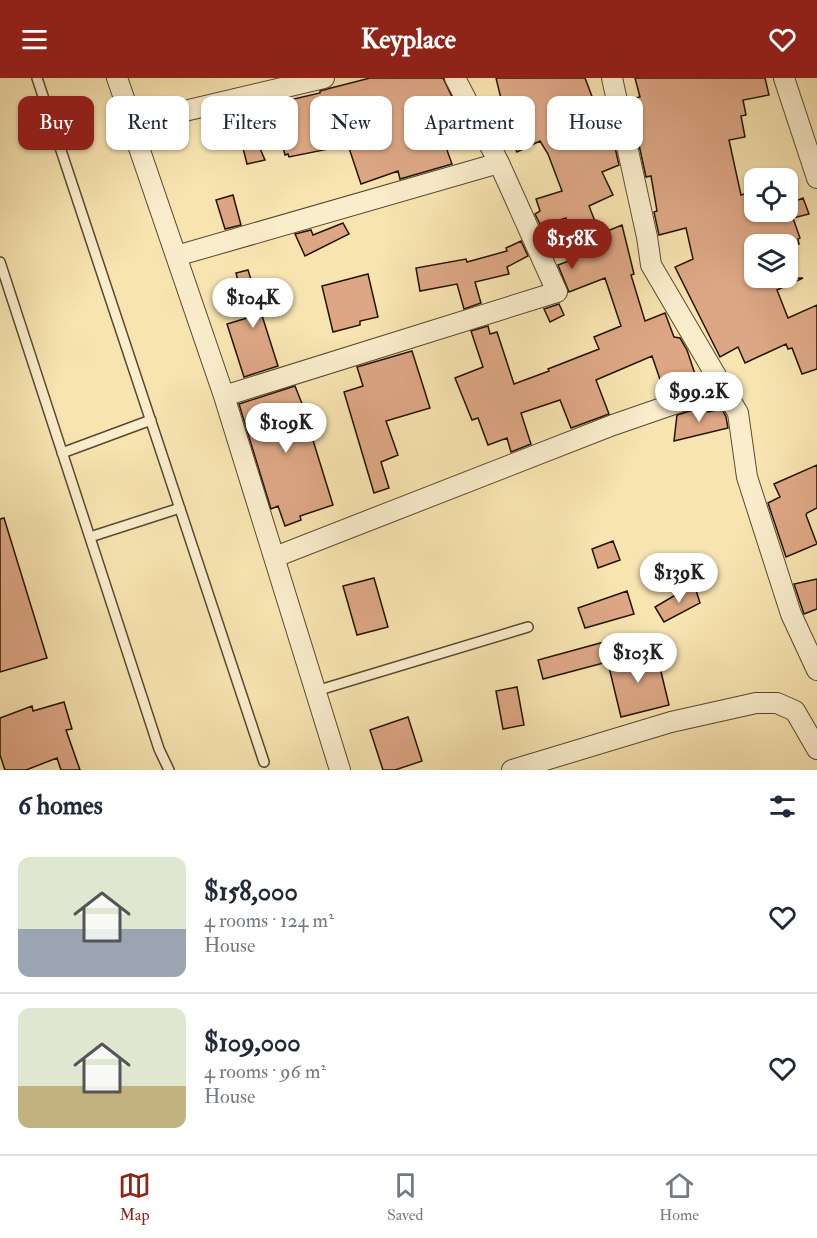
<!DOCTYPE html>
<meta charset="utf-8">
<style>
:root{--surface:#fff;--page:#f2f2f3;--text:#1f2937;--muted:#747a83;--line:#e0e1e3;--accent:#8f2418}
body{margin:0;font-family:"IM FELL Double Pica",serif;background:var(--page);color:var(--text);height:100vh;display:flex;flex-direction:column;font-size:22px;white-space:nowrap}
*{box-sizing:border-box;margin:0}
p{font-size:20px;color:var(--muted)}
.icon{flex:none;width:33px;height:33px;fill:none;stroke:currentColor;stroke-width:2;stroke-linecap:round;stroke-linejoin:round}
.map{position:relative;height:692px;overflow:hidden}
.panel{display:flex;flex-direction:column;background:var(--surface);flex:1}
.panel>*{flex:none}
.top-card{position:absolute;left:18px;top:18px;width:782px;height:54px;display:flex;gap:12px}
.fabs{position:absolute;left:744px;top:90px;display:grid;gap:12px}
.fabs a{display:grid;place-items:center;width:54px;height:54px;border-radius:12px;background:var(--surface);box-shadow:0 2px 4px #0004;font-size:30px}
.price{position:absolute;translate:-50% -51px;padding:0 14px;border-radius:21px;background:#fff;color:#222;font-size:20px;line-height:39px;filter:drop-shadow(0 2px 3px #0008)}
.price::after{content:'';position:absolute;left:50%;top:36px;width:18px;height:14px;margin-left:-9px;background:inherit;clip-path:polygon(0 0,100% 0,50% 100%)}
.price.selected{background:var(--accent);color:#fff}
ul{padding:0;list-style:none}
li{display:flex;align-items:center;gap:18px;height:150px;padding:0 18px}
li+li{border-top:2px solid var(--line)}
li span{display:grid;place-items:center;flex:none;width:168px;height:120px;border-radius:12px;color:#555}
li>.icon{margin-inline-start:auto}
span .icon{width:72px;height:72px;fill:#fffc;stroke-width:1}
li b{font-size:26px}
h2{display:flex;justify-content:space-between;align-items:center;height:72px;padding:0 18px;font-size:26px}
.pill{padding:0 21px;border-radius:12px;background:var(--surface);box-shadow:0 2px 4px #0004;font-size:21px;line-height:54px}
.pill.selected{background:var(--accent);color:#fff}
header{display:flex;justify-content:space-between;align-items:center;height:78px;padding:0 18px;background:var(--accent);color:#fff;font-size:27px;font-weight:800}
.dock{display:flex;justify-content:space-around;align-items:center;height:84px;border-top:2px solid var(--line);background:var(--surface);font-size:16px;color:var(--muted)}
.dock a{display:grid;justify-items:center;gap:3px}
.dock .selected{color:var(--accent)}
.map>svg:first-child{display:block}
.building{fill:#dda785;stroke:#231503;stroke-width:1.5}
.lines{fill:none;stroke-linecap:round;stroke-linejoin:round}
.lane-casing{stroke:#58492e;stroke-width:12}
.street-casing{stroke:#58492e;stroke-width:22}
.lane{stroke:#faedcc;stroke-width:9}
.street{stroke:#faedcc;stroke-width:20}
</style>
<header><svg class="icon" aria-label="menu" viewBox="0 0 24 24"><path d="M4 6h16M4 12h16M4 18h16"/></svg>Keyplace<svg class="icon" aria-label="heart" viewBox="0 0 24 24"><path d="M12 20l-8-8c-3-5 5-10 8-4 3-6 11-1 8 4z"/></svg></header>
<div class="map">
<svg width="817" height="692" viewBox="0 0 817 692">
<rect width="100%" height="100%" fill="#f7e4b1"/>
<filter id="stains"><feTurbulence type="fractalNoise" baseFrequency=".00333" numOctaves="4"/><feColorMatrix values="0 0 0 0 .2 0 0 0 0 .09 0 0 0 0 .02 0 0 0 .5 -.17"/></filter>
<radialGradient id="worn" r=".72"><stop offset=".6" stop-color="#630" stop-opacity="0"/><stop offset="1" stop-color="#630" stop-opacity=".3"/></radialGradient>
<path class="building" d="M370,0H443L468,52L443,61L452,86L400,101L398,93L361,106L348,67L289,79L288,76L285,77L272,26L320,15V13L331,10Z
M496,0H585L593,21L596,19L600,27L605,26L619,87L602,94L613,117L589,128L600,156L622,147L634,196L631,197L645,243L665,235L674,259L680,260L687,272L698,305L665,316L652,278L596,302L609,336L571,350L560,322L521,335L531,366L511,374L507,360L488,367L478,340L472,342L455,300L483,289L471,253L488,248L490,256L497,254L514,306L549,293L548,291L599,271L594,259L621,248L605,200L569,214L558,187L577,180L566,140L541,148L535,136L540,133L536,121L562,113L548,76L540,63L517,74L511,62Z
M635,0H765L769,17L743,22L746,37L741,38L745,59L729,62L741,117L754,113V134H788V126L803,120L809,136L793,140L800,160L798,161L799,166H754V200H803L777,212L788,240L817,227V291L802,296L792,270L788,271L786,266L745,285L738,269L720,279L675,189L693,181L686,150L659,157L654,134L657,133L651,98L646,99L629,21L640,19Z
M258,66L265,82L247,86L243,70Z
M233,117L241,147L225,151L216,122Z
M343,145L349,156L305,178L295,156L311,152L313,157Z
M521,163L528,178L507,189L509,196L475,204L481,225L464,231L457,206L420,213L416,190L466,181L467,184L507,173L506,170Z
M248,192L253,208L266,205L271,225L259,228L278,288L244,299L227,246L247,240L236,195Z
M368,196L378,239L360,243V247L333,254L322,208Z
M559,226L564,237L550,244L544,231Z
M412,273L430,330L386,343L398,377L381,384L389,410L374,415L344,314L363,308L357,289Z
M295,308L310,346H308L333,427L300,438L301,442L285,448L278,428L271,431L239,326Z
M706,328L708,334L722,331L726,339L728,350L674,363L677,337Z
M817,387V430L807,435L806,437L817,466L786,479L768,425L780,419L774,406Z
M4,440L47,580L0,594V441Z
M613,463L620,482L598,490L592,471Z
M374,500L388,549L357,557L343,508Z
M817,501V531L804,536L794,506Z
M694,506L700,525L664,544L655,529Z
M627,513L634,536L585,550L578,530Z
M604,564L611,583L543,601L538,582Z
M656,573L669,627L621,639L608,585Z
M517,609L524,647L503,651L496,613Z
M64,624L72,651L66,652L80,692H61L57,680L26,692H5L0,677V640L32,628L33,633Z
M408,639L422,683L395,692H383L370,652Z"/>
<g class="lines">
<defs>
<path id="lane" d="M37,0L264,684
M0,184L159,671L169,692
M62,375L151,342
M90,459L180,430
M316,613L528,549"/>
<path id="street" d="M117,0L134,49
M324,0L155,40L134,49L137,64L224,318L340,692
M612,0L647,159L651,187L738,335L747,399L791,536L817,592
M784,0L817,100
M176,178L499,85
M224,318L557,214L499,85L455,0
M275,479L613,347L723,309
M512,692L671,644L756,625H777L795,633L817,671"/>
</defs>
<use href="#lane" class="lane-casing"/>
<use href="#street" class="street-casing"/>
<use href="#lane" class="lane"/>
<use href="#street" class="street"/>
</g>
<rect width="100%" height="100%" filter="url(#stains)"/>
<rect width="100%" height="100%" fill="url(#worn)"/>
</svg>
<div class="fabs">
<a><svg class="icon" aria-label="locate" viewBox="0 0 24 24"><circle cx="12" cy="12" r="6"/><path d="M12 2v4M12 18v4M2 12h4M18 12h4"/></svg></a>
<a><svg class="icon" aria-label="layers" viewBox="0 0 24 24"><path d="M12 4l9 5-9 5-9-5zM3 14l9 5 9-5"/></svg></a>
</div>
<b class="price selected" style="left:572px;top:192px">$158K</b>
<b class="price" style="left:253px;top:251px">$104K</b>
<b class="price" style="left:699px;top:345px">$99.2K</b>
<b class="price" style="left:286px;top:376px">$109K</b>
<b class="price" style="left:679px;top:526px">$139K</b>
<b class="price" style="left:638px;top:606px">$103K</b>
<div class="top-card">
<a class="pill selected">Buy</a>
<a class="pill">Rent</a>
<a class="pill">Filters</a>
<a class="pill">New</a>
<a class="pill">Apartment</a>
<a class="pill">House</a>
</div>
</div>
<section class="panel">
<h2>6 homes<svg class="icon" aria-label="filters" viewBox="0 0 24 24"><path d="M4 7h16M4 17h16"/><circle cx="9" cy="7" r="2"/><circle cx="15" cy="17" r="2"/></svg></h2>
<ul>
<li><span style="background:linear-gradient(#dfe7d0 60%,#9aa5b1 0)"><svg class="icon" aria-label="home" viewBox="0 0 24 24"><path d="M3 11l9-7 9 7M6 9v11h12V9"/></svg></span><div><b>$158,000</b><p>4 rooms · 124 m²</p><p>House</p></div><svg class="icon" aria-label="heart" viewBox="0 0 24 24"><path d="M12 20l-8-8c-3-5 5-10 8-4 3-6 11-1 8 4z"/></svg></li>
<li><span style="background:linear-gradient(#dfe7d0 65%,#c2b280 0)"><svg class="icon" aria-label="home" viewBox="0 0 24 24"><path d="M3 11l9-7 9 7M6 9v11h12V9"/></svg></span><div><b>$109,000</b><p>4 rooms · 96 m²</p><p>House</p></div><svg class="icon" aria-label="heart" viewBox="0 0 24 24"><path d="M12 20l-8-8c-3-5 5-10 8-4 3-6 11-1 8 4z"/></svg></li>
</ul>
</section>
<nav class="dock">
<a class="selected"><svg class="icon" aria-label="map" viewBox="0 0 24 24"><path d="M3 6l6-2 6 2 6-2v14l-6 2-6-2-6 2zM9 4v14M15 6v14"/></svg>Map</a>
<a><svg class="icon" aria-label="saved" viewBox="0 0 24 24"><path d="M7 4h10v16l-5-4-5 4z"/></svg>Saved</a>
<a><svg class="icon" aria-label="home" viewBox="0 0 24 24"><path d="M3 11l9-7 9 7M6 9v11h12V9"/></svg>Home</a>
</nav>
